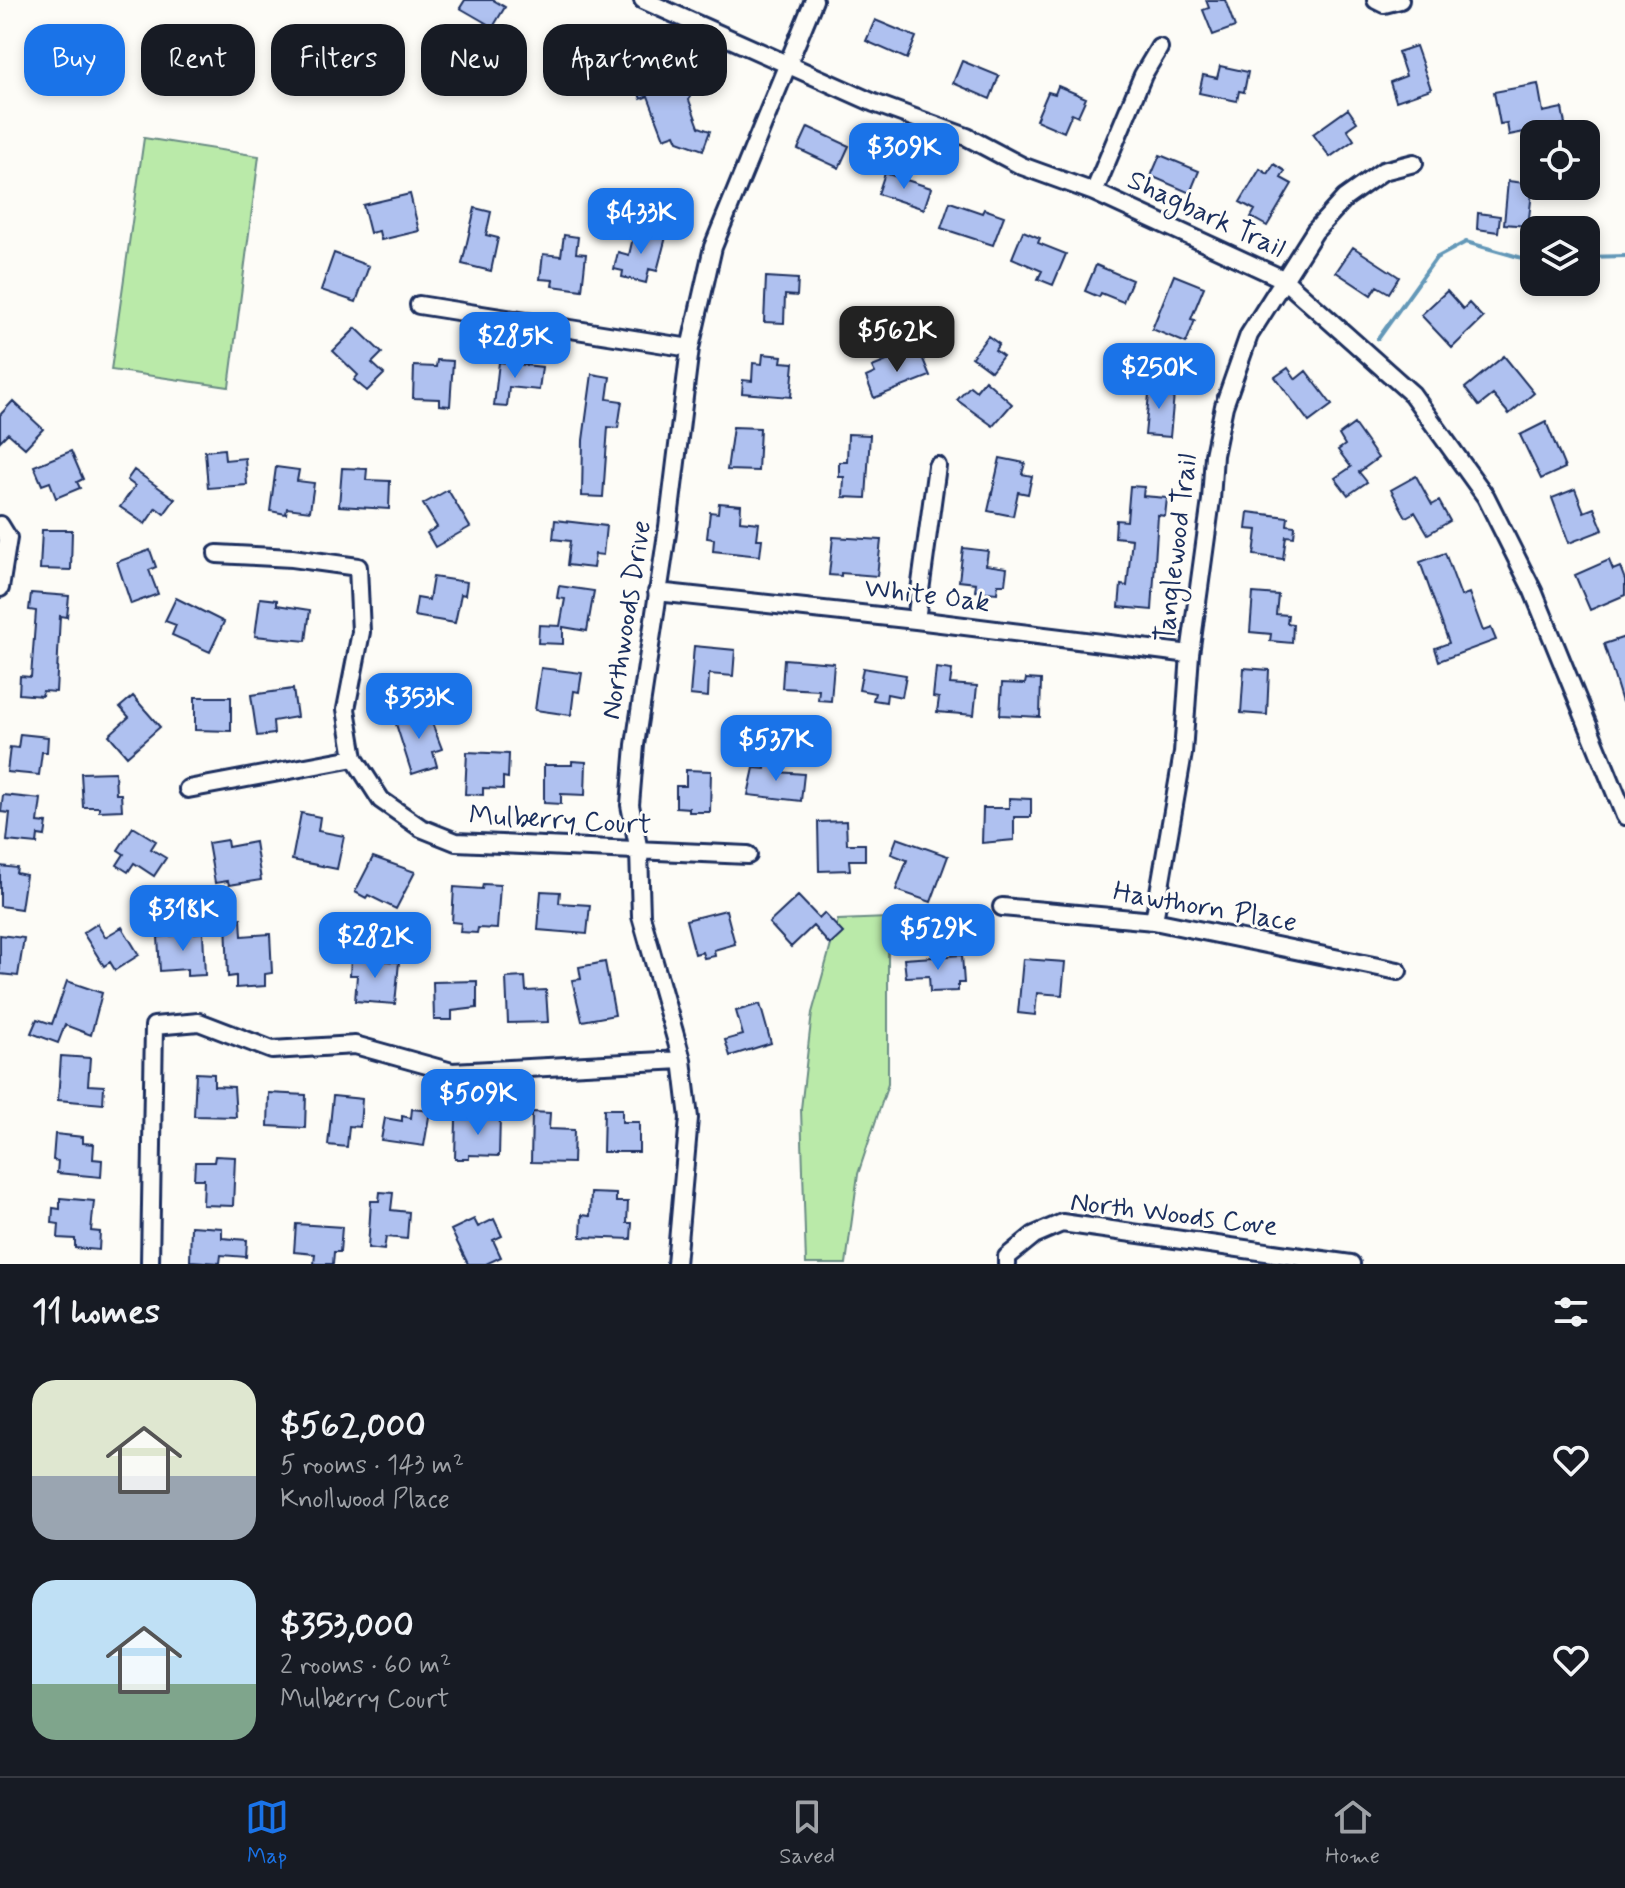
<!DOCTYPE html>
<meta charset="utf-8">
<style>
:root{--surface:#171b24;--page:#242831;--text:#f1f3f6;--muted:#9ea1a6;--line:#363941;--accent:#1a73e8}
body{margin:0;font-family:Mynerve,sans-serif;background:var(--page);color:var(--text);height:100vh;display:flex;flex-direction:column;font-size:30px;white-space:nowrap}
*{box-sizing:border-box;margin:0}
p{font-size:26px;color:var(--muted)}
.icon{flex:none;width:44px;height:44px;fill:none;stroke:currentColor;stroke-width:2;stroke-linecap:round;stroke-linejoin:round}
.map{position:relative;height:1264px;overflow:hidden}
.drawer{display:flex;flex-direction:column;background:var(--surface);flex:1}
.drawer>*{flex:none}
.hud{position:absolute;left:24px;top:24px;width:800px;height:72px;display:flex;gap:16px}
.controls{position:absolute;left:1520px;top:120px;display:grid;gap:16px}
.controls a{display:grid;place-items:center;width:80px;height:80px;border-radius:16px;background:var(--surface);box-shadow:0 4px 12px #0003;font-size:40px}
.price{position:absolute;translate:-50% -68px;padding:0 18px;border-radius:16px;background:var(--accent);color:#fff;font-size:26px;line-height:52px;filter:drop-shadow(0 2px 4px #0008)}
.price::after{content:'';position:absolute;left:50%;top:48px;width:24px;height:18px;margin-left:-12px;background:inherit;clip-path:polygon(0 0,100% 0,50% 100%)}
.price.on{background:#222;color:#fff}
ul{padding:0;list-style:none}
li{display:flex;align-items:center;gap:24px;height:200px;padding:0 32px}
li span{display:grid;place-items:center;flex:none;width:224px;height:160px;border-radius:24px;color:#555}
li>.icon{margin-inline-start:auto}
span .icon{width:96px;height:96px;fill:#fffc;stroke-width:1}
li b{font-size:34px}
h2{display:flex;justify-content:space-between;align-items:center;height:96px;padding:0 32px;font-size:34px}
.tag{padding:0 28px;border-radius:24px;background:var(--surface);box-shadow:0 4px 12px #0003;font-size:28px;line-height:72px}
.tag.on{background:var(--accent);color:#fff}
.tabs{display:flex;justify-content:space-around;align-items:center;height:112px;border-top:2px solid var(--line);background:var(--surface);font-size:22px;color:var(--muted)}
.tabs a{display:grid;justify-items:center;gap:4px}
.tabs .on{color:var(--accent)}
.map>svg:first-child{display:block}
.green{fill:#baeaa9;stroke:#6a8c84;stroke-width:2}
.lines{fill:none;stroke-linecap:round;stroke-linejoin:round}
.stream{stroke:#6398b8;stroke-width:4}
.building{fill:#afc1f0;stroke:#1b2f5e;stroke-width:2}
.minor-casing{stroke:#1b2f5e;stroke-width:22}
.minor{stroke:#fdfcf7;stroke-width:16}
.labels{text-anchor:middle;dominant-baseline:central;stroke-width:6;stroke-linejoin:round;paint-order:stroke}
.street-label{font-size:28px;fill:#1b2f5e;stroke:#fdfcf7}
</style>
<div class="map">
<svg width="1625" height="1264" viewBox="0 0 1625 1264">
<rect width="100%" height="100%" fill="#fdfcf7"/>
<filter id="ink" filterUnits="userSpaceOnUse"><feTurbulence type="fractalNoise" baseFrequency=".0125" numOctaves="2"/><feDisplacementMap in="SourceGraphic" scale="16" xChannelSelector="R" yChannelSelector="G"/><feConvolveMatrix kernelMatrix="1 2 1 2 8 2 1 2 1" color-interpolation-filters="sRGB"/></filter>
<g filter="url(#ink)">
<path class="green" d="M144,138L259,156L229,387L111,370Z
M888,918V1084L858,1174L846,1264H806L801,1109L812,1013L838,920Z"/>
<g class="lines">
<path class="stream" d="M1586,257L1625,256
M1378,339L1436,258L1466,242L1522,258H1534"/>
</g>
<path class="building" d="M465,0H493L505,7L493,27L460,8Z
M1206,0H1225L1235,27L1213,35L1203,10L1209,8Z
M875,20L916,37L907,59L866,41Z
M560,27L603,46L592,70L597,72L587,95L570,88L579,66L549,53Z
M1416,46L1431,89L1396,101L1390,82L1406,76L1398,52Z
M962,61L999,76L990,99L953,83Z
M642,65L694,84L689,100L699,127L710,131L703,150L678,141L675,134L664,138L648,96L641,99L635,84Z
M1220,66L1248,72L1244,92L1239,91L1237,101L1199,93L1203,75L1217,78Z
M1538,84L1543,112L1562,108L1565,124L1509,135L1507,123L1500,124L1494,92Z
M1058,86L1086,98L1078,116L1072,113L1064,132L1036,120L1048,92L1055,94Z
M1348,109L1357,122L1347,129L1354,140L1330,157L1313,134Z
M808,127L849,146L839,168L798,149Z
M1160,155L1199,171L1190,193L1151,176Z
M1274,164L1285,171L1281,178L1292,184L1267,226L1251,217L1255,210L1240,202L1260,169L1268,174Z
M885,173L931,188L924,209L878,194Z
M1508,181L1533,184L1528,226L1504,224Z
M410,194L419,231L381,240L379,231L370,233L363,205Z
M950,202L982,213L984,209L1004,216L993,245L941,228Z
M475,208L491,212L486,235L498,238L491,271L462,264Z
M1478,213L1500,216L1498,232L1477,229Z
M635,229L666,237L657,271L649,269L646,283L622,277L623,271L614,269L618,252L629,255Z
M1023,231L1040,238L1038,243L1066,254L1053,285L1038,279L1042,271L1012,258Z
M564,235L578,237L576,253L586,254L582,290L552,286L553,280L540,279L543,254L561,256Z
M1353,247L1399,277L1389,293L1377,286L1371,295L1336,272Z
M334,253L369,266L356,302L321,290Z
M1096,265L1132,280L1123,302L1101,293L1099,297L1085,291Z
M1174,275L1204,287L1191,319L1195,320L1186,343L1152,329Z
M766,277L798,279L797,296L785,295L784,323L764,322Z
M1447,291L1463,309L1469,303L1483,318L1452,348L1421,315Z
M356,328L382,353L372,363L384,374L367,391L354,380L358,375L333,351Z
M988,336L999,344L995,350L1003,356L991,371L972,357Z
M920,352L930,376L874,398L866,377L875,373L872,367L904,354L906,358Z
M763,354L782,356L781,362L794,363L791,397L742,393L743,380L752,381L753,363L762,364Z
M1504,356L1534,393L1509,414L1493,395L1479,406L1465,388Z
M437,360L453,361L450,406L439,405V399L413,398L414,366L436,367Z
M499,362L542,367L539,390L509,387L507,407L494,406Z
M1288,368L1296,379L1306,371L1332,405L1309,422L1275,377Z
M592,374L610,377L607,399L622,401L618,428L608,427L603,497L582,496L583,440Z
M985,380L1012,404L993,426L957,400L970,386L976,391Z
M1150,384L1169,386L1168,394H1174L1170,437L1145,435Z
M13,401L43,429L25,448L8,433L0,441V415Z
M1546,422L1565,468L1541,479L1520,435Z
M1354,424L1378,458L1359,472L1367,482L1348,495L1335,478L1351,467L1338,450L1345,445L1339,435Z
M733,427L760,428L758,471L727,470Z
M848,434L870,435L866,498L843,497L844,477H839V462H847Z
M224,449L225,460L245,458L247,485L208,488L205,451Z
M71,451L83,479L77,482L80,488L56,498L50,482L42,485L34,466Z
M1000,458L1025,463L1022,474L1032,476L1028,494L1018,492L1013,516L988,511Z
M276,467L299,470L297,481L314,483L310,511L287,508L286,514L270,511Z
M342,468L367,469L366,480L390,481L389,509L339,506Z
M134,470L175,499L164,514L156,508L145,524L120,507L135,486L127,480Z
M1416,476L1432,505L1439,501L1450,521L1428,534L1415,512L1406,517L1391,490Z
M1130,486L1144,487L1143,496L1167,498L1165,516L1158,515L1152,610L1119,607L1121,585L1127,586L1132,539L1115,537L1116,520L1127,521Z
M1575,489L1584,512L1594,508L1603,530L1569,543L1552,498Z
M448,490L470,527L435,547L427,533L437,527L423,504Z
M719,503L741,505L740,521L759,523L757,539H762L760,556L713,551L714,539L707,538L710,512L718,513Z
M1248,512L1288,517L1287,525L1295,526L1294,537L1286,536L1283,559L1254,555L1257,530L1246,529Z
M555,520L606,526L603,555L595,554L593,568L567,565L570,541L553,539Z
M42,530H72L71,570L40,569Z
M833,537L881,540L877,576L841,573V576L829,575Z
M963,548L988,551L986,565L1007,568L1005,584H998L997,593L975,591L976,583L959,581Z
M150,550L156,567L149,570L158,594L131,604L117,562Z
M1445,553L1461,596L1469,593L1483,631L1491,628L1496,640L1439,661L1435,648L1449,643L1420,562Z
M1609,560L1613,570L1620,567L1625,580V595L1590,610L1575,575Z
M433,577L467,582L465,595L461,594L455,623L414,616L417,598L429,600Z
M559,586L594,591L587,631L563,627V644L538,643L539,625L560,626L565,599L557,598Z
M31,593L69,596L67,617L60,616L56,692L43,691L42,696L19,694L20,676L31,677L36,611L29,610Z
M1253,593L1278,595L1276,614L1288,615L1287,623L1293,624L1292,643L1270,641L1271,634L1250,632Z
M176,598L224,622L210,652L172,635L176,625L165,621Z
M260,598L277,600V605L310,610L306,641L255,636Z
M1625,637V702H1622L1604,644Z
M694,646L735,650L733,676L709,674L708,697L690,695Z
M784,659L834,663L831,701L818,700L819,690L782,688Z
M541,668L582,673L579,692L574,691L571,715L535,710Z
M863,668L906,675L902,697L887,694L886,702L873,700L875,693L859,690Z
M936,668L952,670L950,684L977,686L974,715L937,712L939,698L933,697Z
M1244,668L1269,670L1267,715L1241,713Z
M1026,679L1041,680L1040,717L1000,715L1002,683L1025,684Z
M293,689L297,717L273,721L274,734L257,736L251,695Z
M133,696L160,727L127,756L109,735L129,717L120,707Z
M195,697H231V731L195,730Z
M427,710L442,749L433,752L437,766L412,774L395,721Z
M20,734L48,737L47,752H42L39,775L7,772L10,747L18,748Z
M467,752L509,754L508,778L503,777V789L483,788V795L465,794Z
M766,759L780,760L779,772L804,774L801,801L748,795L754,768L765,769Z
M572,761L586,762L585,795L561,794V804L544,803V765H572Z
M686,770L711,771L710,812H689V808L676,807V786H686Z
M115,772L116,794H121L122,810L99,811V807H83L81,773Z
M3,795L41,799L38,822L47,823L45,836L38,835L37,844L7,841L10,813L1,812Z
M1009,798L1031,799V817H1014V840L982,843L983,808H1009Z
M301,813L320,817L318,831L344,836L337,869L292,860Z
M846,821L847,844H865V860H849L850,870L819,871L818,822Z
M133,827L156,841L151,849L166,858L154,876L134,863L128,872L117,865L124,854L118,850Z
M897,838L948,856L931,902L896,890L907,860L891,854Z
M227,840L228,847L255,842L261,880L229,885L228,881L215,883L208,843Z
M373,857L415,872L396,909L368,895L366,898L355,892Z
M0,866L17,868L16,873L26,875L21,909L0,906Z
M483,884L500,885L497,929L478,928L477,933L460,932L461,923L452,922L454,887L482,889Z
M541,891L560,892L559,903L590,905L587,934L538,930Z
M798,896L819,918L824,913L843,933L830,945L813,926L791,947L769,923Z
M726,910L735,944L714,950L715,956L704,958L702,952L695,954L686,920Z
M241,918L242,936L270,934L272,973L265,974V986L236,988V976L228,977L226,919Z
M97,924L105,937L122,927L139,955L115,970L110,962L104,966L83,933Z
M203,932L205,975L187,976V969L160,971L158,937Z
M0,935L24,938L18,976L0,974Z
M962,955L964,983H958V991L930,992L929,976L906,977L904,959Z
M351,958L399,962L395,1004L355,1001L357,975H350Z
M1023,959L1065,962L1062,995L1037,993L1035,1015L1018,1013Z
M605,962L615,1015L582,1021L572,980L581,979L579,967Z
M525,977L526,991L546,990L548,1022L508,1023L506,978Z
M67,981L102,993L91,1035L65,1025L58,1043L31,1033L37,1019L52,1024Z
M477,981V1008L452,1011V1020H434L433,982Z
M760,1004L771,1043L730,1056L725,1040L743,1035L736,1011Z
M61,1056L90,1058L88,1085L104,1086L103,1104L58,1100Z
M196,1073L214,1074V1086L234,1087L236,1117L194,1116Z
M269,1093L306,1095L305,1128L268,1126Z
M333,1096L362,1099L360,1127L349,1126L347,1147L328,1145Z
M412,1109L430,1111L424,1146L381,1140L385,1118L402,1121V1116L411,1118Z
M604,1109H622V1122H639V1152H603Z
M532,1112L550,1113L549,1129L574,1130L573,1163L531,1162Z
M481,1115L500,1116L499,1156L469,1155V1159H455L456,1119H481Z
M55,1134L83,1137V1143L94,1144L93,1159L102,1160L101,1177L57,1173L58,1161L53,1160Z
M215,1156L235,1157L233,1206L203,1205L204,1179H194L195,1162H214Z
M380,1192L393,1193L391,1210L409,1212L407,1239L386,1237L384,1250L368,1248L371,1201H379Z
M591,1193L616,1194V1202H628L627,1223H632L631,1239L581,1237L582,1215L590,1216Z
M60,1198L94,1201L91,1231L100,1232L99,1250L75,1248V1239L58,1238L59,1224L52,1223L53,1208L60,1209Z
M474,1219L478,1227L494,1219L502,1236L493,1240L501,1257L486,1264H468L451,1230Z
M296,1224L342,1227L340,1252H334L333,1264H314L315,1254L294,1252Z
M191,1226L222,1228V1238L247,1240L246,1257L221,1255L220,1263L190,1261Z"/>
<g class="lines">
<defs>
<path id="minor" d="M643,0L874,103L967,137L1022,166L1094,192L1283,279L1412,394L1486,497L1533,591L1625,816
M1376,0L1384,4L1400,0
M1094,192L1143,75L1159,48
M419,305L690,348
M0,525L8,538L0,588
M217,554L292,558L358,567L361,632L346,709L354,758L381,800L421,828L456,842L748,855
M657,592L916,620L1190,654
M916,620L937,466
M188,789L354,758
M1002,907L1154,921L1398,971
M1154,921L1183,753L1190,654L1211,500L1214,455L1224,406L1249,335L1315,231L1345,198L1383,171L1414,163
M150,1264L154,1026L199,1022L272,1050L355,1045L452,1072L682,1060
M676,1264L689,1118L682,1060L641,916L639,851L630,805L635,745L668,527L690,348L713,247L814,0
M1007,1264V1257L1034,1235L1062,1223L1351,1264"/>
</defs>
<use href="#minor" class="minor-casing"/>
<use href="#minor" class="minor"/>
</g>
</g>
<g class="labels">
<g class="street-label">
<text transform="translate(1206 215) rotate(25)">Shagbark Trail</text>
<text transform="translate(1177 548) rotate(-83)">Tanglewood Trail</text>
<text transform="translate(927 596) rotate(7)">White Oak</text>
<text transform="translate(627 620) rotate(-81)">Northwoods Drive</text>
<text transform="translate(560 821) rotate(3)">Mulberry Court</text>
<text transform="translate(1205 908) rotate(10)">Hawthorn Place</text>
<text transform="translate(1174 1215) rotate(7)">North Woods Cove</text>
</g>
</g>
</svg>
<div class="controls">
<a><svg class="icon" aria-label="locate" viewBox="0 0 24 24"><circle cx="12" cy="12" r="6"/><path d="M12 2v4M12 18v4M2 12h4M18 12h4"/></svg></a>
<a><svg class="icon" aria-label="layers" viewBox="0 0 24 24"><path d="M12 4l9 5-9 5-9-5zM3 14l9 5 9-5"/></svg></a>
</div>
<b class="price" style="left:904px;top:191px">$309K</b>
<b class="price" style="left:641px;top:256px">$433K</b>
<b class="price on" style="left:897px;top:374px">$562K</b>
<b class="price" style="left:515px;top:380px">$285K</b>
<b class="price" style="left:1159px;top:411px">$250K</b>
<b class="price" style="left:419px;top:741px">$353K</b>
<b class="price" style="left:776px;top:783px">$537K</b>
<b class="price" style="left:183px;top:953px">$318K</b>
<b class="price" style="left:938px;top:972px">$529K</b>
<b class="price" style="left:375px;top:980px">$282K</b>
<b class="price" style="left:478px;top:1137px">$509K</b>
<div class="hud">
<a class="tag on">Buy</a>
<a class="tag">Rent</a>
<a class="tag">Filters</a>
<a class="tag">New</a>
<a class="tag">Apartment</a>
</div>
</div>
<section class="drawer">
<h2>11 homes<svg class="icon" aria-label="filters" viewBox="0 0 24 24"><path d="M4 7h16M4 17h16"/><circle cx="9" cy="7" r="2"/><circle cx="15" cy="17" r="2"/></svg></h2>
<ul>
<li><span style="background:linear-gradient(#dfe7d0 60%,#9aa5b1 0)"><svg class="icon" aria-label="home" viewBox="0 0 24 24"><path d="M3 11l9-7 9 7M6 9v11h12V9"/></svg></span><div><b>$562,000</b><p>5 rooms · 143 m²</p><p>Knollwood Place</p></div><svg class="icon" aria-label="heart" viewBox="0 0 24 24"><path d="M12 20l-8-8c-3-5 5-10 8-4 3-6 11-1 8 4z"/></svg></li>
<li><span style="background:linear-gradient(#bfe0f5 65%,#7fa58c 0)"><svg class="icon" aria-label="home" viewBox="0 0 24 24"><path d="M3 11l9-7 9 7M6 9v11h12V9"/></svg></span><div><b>$353,000</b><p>2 rooms · 60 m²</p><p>Mulberry Court</p></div><svg class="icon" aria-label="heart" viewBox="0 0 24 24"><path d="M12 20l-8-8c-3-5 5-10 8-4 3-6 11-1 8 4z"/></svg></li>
</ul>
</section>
<nav class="tabs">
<a class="on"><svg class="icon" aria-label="map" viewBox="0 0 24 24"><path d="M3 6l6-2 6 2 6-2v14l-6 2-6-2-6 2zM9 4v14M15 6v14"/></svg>Map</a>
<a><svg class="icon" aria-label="saved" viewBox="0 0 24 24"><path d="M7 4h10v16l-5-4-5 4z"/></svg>Saved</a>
<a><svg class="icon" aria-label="home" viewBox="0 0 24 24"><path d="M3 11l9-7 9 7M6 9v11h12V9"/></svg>Home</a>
</nav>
